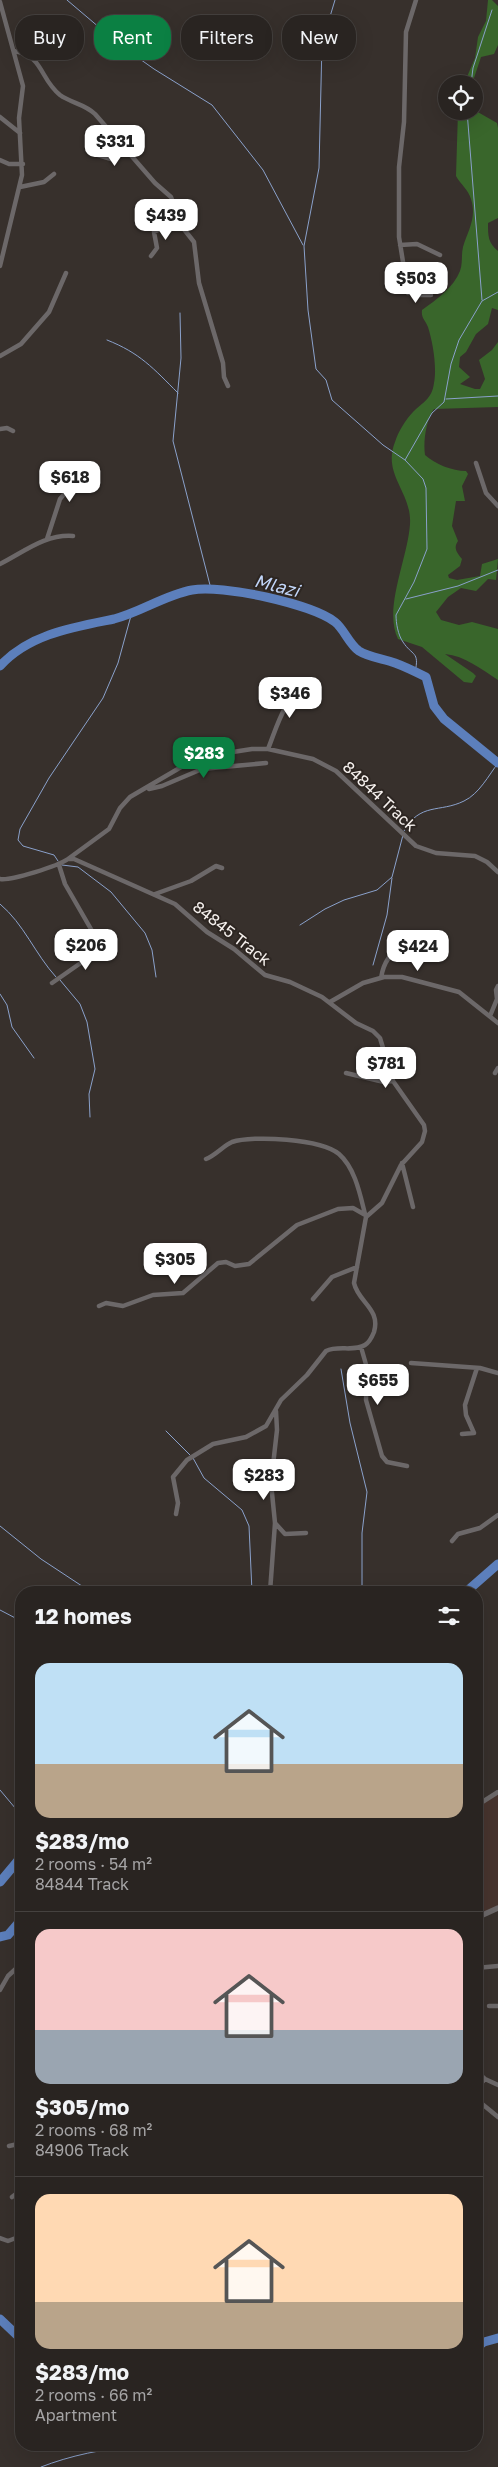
<!DOCTYPE html>
<meta charset="utf-8">
<style>
:root{--surface:#292421;--page:#312c2a;--text:#f1f3f6;--muted:#a5a4a5;--line:#45413f;--accent:#0b8043}
body{margin:0;font-family:"Golos Text",sans-serif;background:var(--page);color:var(--text);height:100vh;display:flex;flex-direction:column;font-size:19px;white-space:nowrap}
*{box-sizing:border-box;margin:0}
p{font-size:16px;color:var(--muted)}
.icon{flex:none;width:28px;height:28px;fill:none;stroke:currentColor;stroke-width:2;stroke-linecap:round;stroke-linejoin:round}
.map{position:relative;flex:1;overflow:hidden}
.details{position:absolute;left:15px;top:1586px;width:468px;height:865px;display:flex;flex-direction:column;background:var(--surface);border-radius:20px;box-shadow:0 5px 20px #0002,0 0 0 1px var(--line)}
.details>*{flex:none}
.banner{position:absolute;left:15px;top:15px;width:469px;height:45px;display:flex;gap:10px}
.tools{position:absolute;left:438px;top:75px;display:grid;gap:10px}
.tools a{display:grid;place-items:center;width:45px;height:45px;border-radius:50%;background:var(--surface);box-shadow:0 5px 20px #0002,0 0 0 1px var(--line);font-size:25px}
.price{position:absolute;translate:-50% -42px;padding:0 11px;border-radius:10px;background:#fff;color:#222;font-size:16px;line-height:32px;filter:drop-shadow(0 1px 2px #0008)}
.price::after{content:'';position:absolute;left:50%;top:30px;width:15px;height:11px;margin-left:-8px;background:inherit;clip-path:polygon(0 0,100% 0,50% 100%)}
.price.on{background:var(--accent);color:#fff}
ul{padding:0;list-style:none}
li{display:grid;align-content:center;gap:10px;height:265px;padding:0 20px}
li+li{border-top:1px solid var(--line)}
li span{display:grid;place-items:center;height:155px;border-radius:15px;color:#555}
li>.icon{margin-inline-start:auto}
span .icon{width:90px;height:90px;fill:#fffc;stroke-width:1}
li b{font-size:21px}
h2{display:flex;justify-content:space-between;align-items:center;height:60px;padding:0 20px;font-size:21px}
.pill{padding:0 18px;border-radius:20px;background:var(--surface);box-shadow:0 5px 20px #0002,0 0 0 1px var(--line);font-size:18px;line-height:45px}
.pill.on{background:var(--accent);color:#fff}
.map>svg:first-child{display:block}
.education{fill:#47342e}
.forest{fill:#39662b}
.lines{fill:none;stroke-linecap:round;stroke-linejoin:round}
.stream{stroke:#8aa1cb;stroke-width:1}
.river{stroke:#5c7fbc;stroke-width:9}
.minor{stroke:#6c6869;stroke-width:4.5}
.tertiary{stroke:#6c6869;stroke-width:5.5}
.labels{text-anchor:middle;dominant-baseline:central;stroke-width:4;stroke-linejoin:round;paint-order:stroke}
.street-label{font-size:16px;fill:#f6f1ee;stroke:#2d2622}
.water-label{font-size:18px;font-style:italic;fill:#c2d6f9;stroke:#2d2622}
</style>
<div class="map">
<svg width="498" height="2467" viewBox="0 0 498 2467">
<rect width="100%" height="100%" fill="#37302c"/>
<path class="education" d="M498,1793V1908L476,1917V1807Z"/>
<path class="forest" d="M488,0H492L498,6V45L494,54L481,57L472,84H464L475,58L478,37L486,21Z
M474,101L476,111L497,123L498,128V218L488,223C488,236 488,243 498,251V310L492,308L488,324L476,334L466,352L460,357L459,367L470,377L460,384L475,389H480L485,379L479,360L492,350L498,342V407L434,409C426,420 423,442 425,455C435,464 452,471 466,471L468,474L462,486L465,501H456L452,526L458,541C453,548 457,553 462,559L460,566L448,575L449,578L457,580L480,576L482,564L498,559L496,580L488,579L476,591L461,588L448,597L436,612L441,620L459,625L472,622L498,629V680C481,669 465,656 445,654L473,673L476,676L472,683L464,682L422,647L398,639C383,609 408,558 410,524C412,492 382,475 395,442C398,432 406,419 413,412C423,402 432,399 434,383C437,367 433,343 428,327C425,320 421,318 422,310C436,300 454,287 460,271C463,263 461,255 463,247C468,230 477,218 471,199C468,189 461,185 456,176L458,111H474Z"/>
<g class="lines">
<path class="stream" d="M67,0L120,45L154,69L212,105L263,170L303,245
M335,0L322,43L319,168L304,246L308,310L316,369L326,380L332,400L383,445L405,460
M471,84L473,68L492,10
M467,111L482,300
M180,313L181,358L173,441L211,589
M107,340C140,353 153,368 178,393
M446,399L498,396
M406,599L458,586L498,570
M415,672C420,651 412,656 403,642C398,635 396,623 396,615L414,582L427,549L426,488L423,479L405,460L432,413L444,402L451,364L459,340L482,301L498,292
M404,831C420,802 440,813 464,801C479,794 489,775 498,763
M58,861L54,855L23,846L18,840L20,829L49,778L103,698L118,663L132,612
M62,865L78,867L111,892L145,933L152,950L156,977
M0,904C24,924 35,954 56,977
M300,925L325,909L344,900L377,890L392,877L403,835
M373,965L387,915L392,878
M60,980L80,1004L87,1022L95,1069L89,1094L90,1117
M0,994L7,1005L12,1027L34,1058
M341,1369L350,1423L367,1492L362,1533V1592
M166,1431L190,1455
M193,1458L204,1478L242,1510L249,1526L252,1592
M0,1526L41,1559L91,1592
M0,1610L21,1621
M0,1790L21,1815
M41,2467C69,2456 105,2448 135,2447C159,2445 181,2449 205,2445"/>
<path class="river" d="M0,666C29,634 74,627 114,619C141,612 165,595 192,590C221,584 312,604 335,622C344,629 349,644 359,651C368,657 384,659 395,663C406,667 416,672 426,677L434,706L444,719L498,763
M466,1592L498,1564
M0,1882L21,1857
M0,1937L8,1935L21,1920
M0,2319L21,2339
M476,2348L484,2342L498,2338"/>
<path class="minor" d="M0,2L23,86L19,118L22,175L0,266
M14,51C44,56 39,78 60,95C71,103 85,104 95,114L155,183L171,197L183,228L194,242L199,283L223,363L224,377L228,386
M0,117L20,133
M98,155L111,159L122,145
M0,160L9,164H23
M20,187L44,182L54,174
M400,245L417,244L440,255
M151,256L157,248L154,232L179,220
M407,287L419,295H431
M408,293L399,237V167L404,122L406,32L416,0
M0,356L21,344L49,312L66,273
M0,429L7,428L13,431
M476,463L486,493L498,506
M47,539L60,499L86,468
M0,564C24,552 45,534 73,536
M268,749C278,724 284,697 309,684
M149,789L162,786L202,769L266,763
M68,859L109,829L120,808L130,797L188,763L201,757L252,749H268L313,759L336,771L416,846L436,853L475,856L487,862L498,872
M0,879C11,881 58,866 68,859H74L175,904L207,932L234,949L265,975L290,982L322,997L356,1023L373,1031L380,1038L393,1081L424,1125L425,1131L422,1142L401,1165L382,1203L366,1217L354,1283C358,1302 381,1309 374,1332C372,1337 370,1342 365,1345C354,1352 338,1345 326,1351L307,1375L281,1400L266,1426L246,1437L213,1444L187,1460L173,1477L178,1503L176,1514
M155,894L191,881L216,866L222,868
M381,978C383,966 388,953 401,950L410,954L412,959
M52,983L95,953L99,943L65,884L59,865
M330,1002L363,983L384,977H402L459,992L498,1023
M490,1016L497,999L496,990L498,986
M346,1073L384,1082L393,1081
M495,1073L498,1068
M206,1159C216,1155 223,1146 232,1142C253,1135 321,1139 339,1154C355,1168 360,1194 365,1214
M402,1163L413,1207
M313,1299L332,1277L357,1267
M99,1306L106,1303L123,1306L153,1295L183,1293L218,1263L226,1262L235,1266L249,1264L297,1225L338,1209L353,1208L367,1216
M361,1347L367,1368L366,1400L382,1456L387,1462L407,1466
M411,1363L480,1368L498,1373
M462,1434L474,1433L466,1415L465,1405L477,1368
M275,1523L285,1534L306,1533
M452,1541L458,1534L480,1528L498,1515
M270,1592L275,1523L271,1483L277,1430L276,1411
M476,1806L498,1792
M476,1968L498,1966
M0,1990L8,1976L21,1964
M489,2006H498
M476,2071L485,2079L498,2085
M476,2089L485,2079
M476,2099L498,2117
M9,2146L18,2144L21,2147
M12,2197L21,2190
M0,2238L8,2241L21,2236"/>
<path class="tertiary" d="M476,1918L498,1908"/>
</g>
<g class="labels">
<g class="street-label">
<text transform="translate(380 796) rotate(43)">84844 Track</text>
<text transform="translate(232 933) rotate(38)">84845 Track</text>
</g>
<g class="water-label">
<text transform="translate(277 585) rotate(14)">Mlazi</text>
</g>
</g>
</svg>
<div class="tools">
<a><svg class="icon" aria-label="locate" viewBox="0 0 24 24"><circle cx="12" cy="12" r="6"/><path d="M12 2v4M12 18v4M2 12h4M18 12h4"/></svg></a>
</div>
<b class="price" style="left:115px;top:167px">$331</b>
<b class="price" style="left:166px;top:241px">$439</b>
<b class="price" style="left:416px;top:304px">$503</b>
<b class="price" style="left:70px;top:503px">$618</b>
<b class="price" style="left:290px;top:719px">$346</b>
<b class="price on" style="left:204px;top:779px">$283</b>
<b class="price" style="left:86px;top:971px">$206</b>
<b class="price" style="left:418px;top:972px">$424</b>
<b class="price" style="left:386px;top:1089px">$781</b>
<b class="price" style="left:175px;top:1285px">$305</b>
<b class="price" style="left:378px;top:1406px">$655</b>
<b class="price" style="left:264px;top:1501px">$283</b>
<div class="banner">
<a class="pill">Buy</a>
<a class="pill on">Rent</a>
<a class="pill">Filters</a>
<a class="pill">New</a>
</div>
<section class="details">
<h2>12 homes<svg class="icon" aria-label="filters" viewBox="0 0 24 24"><path d="M4 7h16M4 17h16"/><circle cx="9" cy="7" r="2"/><circle cx="15" cy="17" r="2"/></svg></h2>
<ul>
<li><span style="background:linear-gradient(#bfe0f5 65%,#b9a48a 0)"><svg class="icon" aria-label="home" viewBox="0 0 24 24"><path d="M3 11l9-7 9 7M6 9v11h12V9"/></svg></span><div><b>$283/mo</b><p>2 rooms · 54 m²</p><p>84844 Track</p></div></li>
<li><span style="background:linear-gradient(#f6c9c9 65%,#9aa5b1 0)"><svg class="icon" aria-label="home" viewBox="0 0 24 24"><path d="M3 11l9-7 9 7M6 9v11h12V9"/></svg></span><div><b>$305/mo</b><p>2 rooms · 68 m²</p><p>84906 Track</p></div></li>
<li><span style="background:linear-gradient(#ffd9b3 70%,#b9a48a 0)"><svg class="icon" aria-label="home" viewBox="0 0 24 24"><path d="M3 11l9-7 9 7M6 9v11h12V9"/></svg></span><div><b>$283/mo</b><p>2 rooms · 66 m²</p><p>Apartment</p></div></li>
</ul>
</section>
</div>
